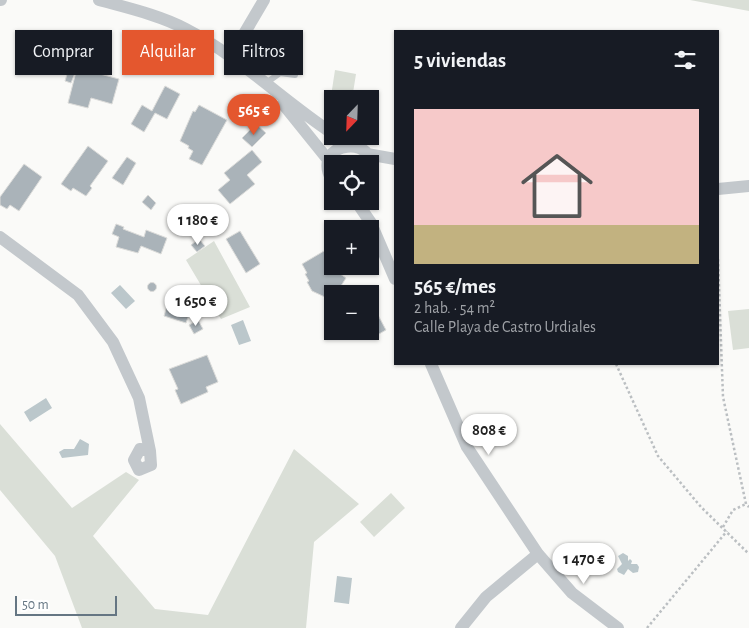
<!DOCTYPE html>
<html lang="es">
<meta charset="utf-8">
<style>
:root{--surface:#171b24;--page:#20242c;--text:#f1f3f6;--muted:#9ea1a6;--line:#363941;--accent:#e4572e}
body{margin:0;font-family:"Alegreya Sans",sans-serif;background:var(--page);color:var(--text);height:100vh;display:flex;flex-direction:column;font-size:19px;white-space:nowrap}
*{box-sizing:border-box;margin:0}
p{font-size:16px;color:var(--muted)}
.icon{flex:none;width:28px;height:28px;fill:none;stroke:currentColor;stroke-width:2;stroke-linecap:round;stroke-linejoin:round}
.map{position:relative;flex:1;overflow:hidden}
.side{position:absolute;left:394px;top:30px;width:325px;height:335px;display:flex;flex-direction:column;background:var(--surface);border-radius:0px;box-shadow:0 1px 4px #0004}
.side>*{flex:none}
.guide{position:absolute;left:15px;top:30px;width:304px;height:45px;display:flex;gap:10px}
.needle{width:32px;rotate:203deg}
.buttons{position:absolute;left:324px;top:90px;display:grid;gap:10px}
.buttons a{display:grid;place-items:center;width:55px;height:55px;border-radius:0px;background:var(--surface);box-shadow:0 1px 4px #0004;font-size:25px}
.scale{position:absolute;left:15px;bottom:12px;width:102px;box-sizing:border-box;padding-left:5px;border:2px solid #657683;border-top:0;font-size:14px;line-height:18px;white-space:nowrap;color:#657683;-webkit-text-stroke:4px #fff;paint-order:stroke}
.price{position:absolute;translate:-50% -42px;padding:0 11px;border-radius:18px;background:#fff;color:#222;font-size:16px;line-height:32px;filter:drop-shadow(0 1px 2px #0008)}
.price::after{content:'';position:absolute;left:50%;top:30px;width:15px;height:11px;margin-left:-8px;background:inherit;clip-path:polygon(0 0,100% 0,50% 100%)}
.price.current{background:var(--accent);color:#fff}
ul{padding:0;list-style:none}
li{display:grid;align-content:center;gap:10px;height:265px;padding:0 20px}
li+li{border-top:1px solid var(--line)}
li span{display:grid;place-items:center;height:155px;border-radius:0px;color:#555}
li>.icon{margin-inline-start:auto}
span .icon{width:90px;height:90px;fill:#fffc;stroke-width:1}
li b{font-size:21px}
h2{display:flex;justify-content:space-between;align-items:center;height:60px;padding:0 20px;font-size:21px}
.tag{padding:0 18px;border-radius:0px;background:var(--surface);box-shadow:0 1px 4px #0004;font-size:18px;line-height:45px}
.tag.current{background:var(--accent);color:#fff}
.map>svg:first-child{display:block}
.green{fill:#dadfd7}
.water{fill:#bbc7cb}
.building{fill:#aab3b9;stroke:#dcdcda}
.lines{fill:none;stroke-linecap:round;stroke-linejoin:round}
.path{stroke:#bbbfc2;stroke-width:2.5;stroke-dasharray:2.5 2.5;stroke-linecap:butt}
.lane{stroke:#c3c8cc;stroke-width:6}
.street{stroke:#c3c8cc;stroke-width:12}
</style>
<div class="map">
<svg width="749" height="628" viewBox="0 0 749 628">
<rect width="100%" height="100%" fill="#fafaf8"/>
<path class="green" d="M690,0H749V11Z
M335,70L356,74L352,99H332V110L329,109Z
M214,241L250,307L221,319L186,260Z
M749,309V348L733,350L728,311Z
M0,424L72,508L126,472L139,480L93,536L155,609L208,615L294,449L359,504L314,542L306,628H82L55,556L0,490Z
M391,493L405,508L374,537L360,522Z"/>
<path class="water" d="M120,285L135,301L126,309L111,293Z
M243,320L251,341L239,345L231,325Z
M46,398L52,408L30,422L24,412Z
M80,439L89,444L88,455L62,458L59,452L64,449H74Z
M623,553L628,556V561L630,559L632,561L631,564H637L639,567L638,572L633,573L628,569L624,575L618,572L617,569L622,564L618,556Z
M337,576L352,578L349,604L334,602Z"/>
<path class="building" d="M77,68L119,79L112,104L91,98L88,108L68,103Z
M68,71L75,73L71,83L65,81Z
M165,86L180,94L167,119L155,113L144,132L131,124L142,105L152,111Z
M199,105L227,120L202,165L189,159L193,151L188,148L189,146L180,141L193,111L195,112Z
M256,124L266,133L252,147L242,138Z
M88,146L108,161L90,186L92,188L86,196L73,188L71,191L61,184Z
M252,150L262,162L247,175L255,184L230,204L218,190L230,180L224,173Z
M127,157L136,163L123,185L112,178Z
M24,164L42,177L19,211L10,205L7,209L0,205V197Z
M148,195L156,203L151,210L142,202Z
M116,224L124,227L123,229L144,237L146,230L167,238L161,254L141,246L138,253L116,247L119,237L112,234Z
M240,231L260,264L246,273L226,239Z
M199,239L205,246L197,252L191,245Z
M324,251L333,269L346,278L339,289L334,286L327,298L312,291L307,282L309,281L305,274L307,273L302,264Z
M147.5 287a4.5 4.5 0 1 1 9 0a4.5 4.5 0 1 1-9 0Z
M370,300L386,330L370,339L365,331H370Z
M168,302L191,309L186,323L164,316Z
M198,320L203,329L194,334L189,325Z
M207,355L218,382L206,387L208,392L181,404L175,390L178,389L169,369Z"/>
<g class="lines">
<path class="path" d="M718,259L723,397L746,504L749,507
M616,364L658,456L701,507L749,554
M723,527L733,510L746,504
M647,628L727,531"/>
<path class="lane" d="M266,83L280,73L295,75"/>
<path class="street" d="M0,0H1
M99,0C128,8 159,15 186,29C240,57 282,100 332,133
M231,56L264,0
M283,104L329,161
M367,154L395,159
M332,180C309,141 382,132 370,175
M718,189L749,186
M356,201L371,223L395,279
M0,237L78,295L113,342L139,398L150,451L151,465L139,470L134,460L140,449L150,451
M431,364L467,447L538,554L572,593L618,628
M461,628L486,597L538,554"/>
</g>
</svg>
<div class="buttons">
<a><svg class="needle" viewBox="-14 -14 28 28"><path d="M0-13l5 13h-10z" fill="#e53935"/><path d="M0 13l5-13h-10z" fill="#9ea1a6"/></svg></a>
<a><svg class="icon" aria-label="locate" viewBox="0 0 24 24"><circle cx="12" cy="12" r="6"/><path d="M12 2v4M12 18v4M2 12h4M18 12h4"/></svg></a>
<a>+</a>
<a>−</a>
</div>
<div class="scale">50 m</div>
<b class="price current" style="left:254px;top:136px">565 €</b>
<b class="price" style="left:198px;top:246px">1 180 €</b>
<b class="price" style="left:196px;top:327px">1 650 €</b>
<b class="price" style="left:489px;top:456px">808 €</b>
<b class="price" style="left:584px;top:585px">1 470 €</b>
<div class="guide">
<a class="tag">Comprar</a>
<a class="tag current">Alquilar</a>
<a class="tag">Filtros</a>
</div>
<section class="side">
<h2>5 viviendas<svg class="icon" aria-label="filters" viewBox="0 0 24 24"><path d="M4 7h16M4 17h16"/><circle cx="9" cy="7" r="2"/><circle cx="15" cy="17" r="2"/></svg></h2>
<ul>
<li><span style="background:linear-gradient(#f6c9c9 75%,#c2b280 0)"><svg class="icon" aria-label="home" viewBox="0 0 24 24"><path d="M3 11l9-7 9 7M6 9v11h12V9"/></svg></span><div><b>565 €/mes</b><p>2 hab. · 54 m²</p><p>Calle Playa de Castro Urdiales</p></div></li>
</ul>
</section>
</div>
